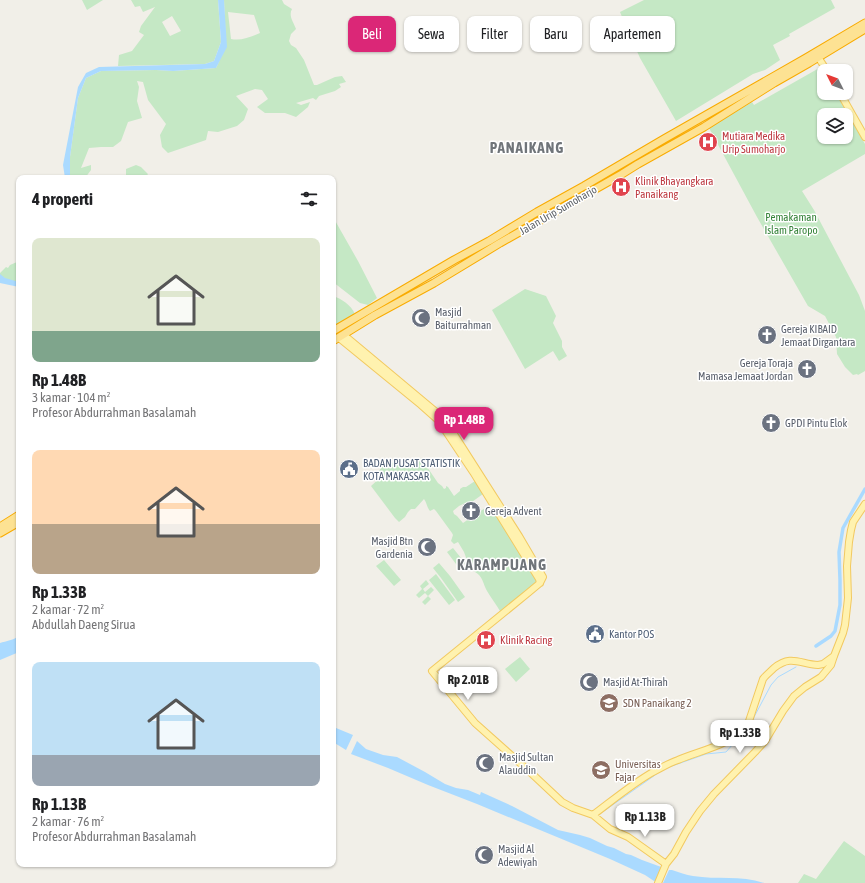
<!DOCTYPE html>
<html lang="id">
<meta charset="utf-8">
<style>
:root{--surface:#fff;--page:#f2f2f2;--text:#202124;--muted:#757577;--accent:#db2777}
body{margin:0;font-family:"Asap Condensed",sans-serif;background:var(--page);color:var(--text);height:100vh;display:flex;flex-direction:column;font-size:15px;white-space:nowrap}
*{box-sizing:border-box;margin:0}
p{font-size:13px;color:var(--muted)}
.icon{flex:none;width:22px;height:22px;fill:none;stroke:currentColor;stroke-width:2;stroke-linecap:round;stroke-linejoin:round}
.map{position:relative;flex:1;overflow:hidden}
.sheet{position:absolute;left:16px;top:175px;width:320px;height:692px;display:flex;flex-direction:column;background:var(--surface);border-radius:8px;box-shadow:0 1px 3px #0004}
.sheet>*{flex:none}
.top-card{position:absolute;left:348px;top:16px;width:380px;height:36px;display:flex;gap:8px}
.needle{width:26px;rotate:312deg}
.fabs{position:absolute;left:817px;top:64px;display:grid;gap:8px}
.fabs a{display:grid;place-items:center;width:36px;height:36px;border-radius:8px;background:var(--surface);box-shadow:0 1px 3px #0004;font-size:20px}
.price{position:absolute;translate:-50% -34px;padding:0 9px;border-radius:8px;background:#fff;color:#222;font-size:13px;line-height:26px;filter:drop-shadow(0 1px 2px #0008)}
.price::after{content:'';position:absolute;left:50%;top:24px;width:12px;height:9px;margin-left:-6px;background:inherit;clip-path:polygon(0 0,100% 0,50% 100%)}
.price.on{background:var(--accent);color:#fff}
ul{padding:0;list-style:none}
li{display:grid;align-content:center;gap:8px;height:212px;padding:0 16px}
li span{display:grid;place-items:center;height:124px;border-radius:8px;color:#555}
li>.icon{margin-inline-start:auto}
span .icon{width:72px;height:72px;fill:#fffc;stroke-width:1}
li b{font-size:17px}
h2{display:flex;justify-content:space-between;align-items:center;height:48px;padding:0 16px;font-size:17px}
.pill{padding:0 14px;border-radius:8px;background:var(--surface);box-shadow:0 1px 3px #0004;font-size:14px;line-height:36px}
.pill.on{background:var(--accent);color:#fff}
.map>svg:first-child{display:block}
.green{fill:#c5e8c5;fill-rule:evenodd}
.water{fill:#aadaff}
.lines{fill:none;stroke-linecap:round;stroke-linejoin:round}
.stream{stroke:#aadaff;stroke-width:1}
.canal{stroke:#aadaff;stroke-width:3.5}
.major-casing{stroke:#f2c960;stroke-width:8}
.highway-casing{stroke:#f9ab00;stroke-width:9}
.major{stroke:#fff2af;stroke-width:6}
.highway{stroke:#fde293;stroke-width:7}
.labels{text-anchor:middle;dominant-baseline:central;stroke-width:3;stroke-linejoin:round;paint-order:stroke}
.health-label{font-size:11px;fill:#be3a42;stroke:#fff;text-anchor:start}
.street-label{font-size:11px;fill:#5f6368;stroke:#fff}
.park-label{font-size:11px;fill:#348238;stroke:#fff}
.worship-label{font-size:11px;fill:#5b616d;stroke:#fff;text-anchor:start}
.service-label{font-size:11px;fill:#4e5e75;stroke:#fff;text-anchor:start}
.education-label{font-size:11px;fill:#785e54;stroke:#fff;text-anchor:start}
.district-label{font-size:15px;font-weight:bold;letter-spacing:1px;fill:#70757a;stroke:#fff}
</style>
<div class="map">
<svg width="865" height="883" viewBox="0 0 865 883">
<rect width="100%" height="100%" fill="#f1efe8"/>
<path class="green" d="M82,0H103L87,10Z
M131,0H218L221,42L214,61L205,64L118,66L119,55L132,51L144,35L139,32L141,26L155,7L143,12L140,6L135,7ZM172,16L181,31L170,36L162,22Z
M224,0H282L284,4L292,9C288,16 294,23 296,29L291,34L289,41L291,45L296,48L304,60L314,85H317L335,77L342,76L346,82L339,84L341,87L335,91L319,96L316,100L313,98L296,103L301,105L310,102L308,107L296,117L285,113H265L257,107L268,99L262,90L255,89L236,96L248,109L244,120L237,126L218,132L208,131L206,140L168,153L162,147L160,135L166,124L148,100L143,82L137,81L139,87L137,101L142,118L128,122L121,141L113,147H101L89,148L81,168L91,165V170L85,178H70V157L78,98L86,78L101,71L156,70L173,71L216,68L226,47ZM228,12L254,15L260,33C251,37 241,41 231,39Z
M644,0H831L835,8L789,34L790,36L773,45L780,60L765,70L753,74L676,121L640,58L625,24L620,12Z
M821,67L824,71V93H836L865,144V154L802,191L814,210L859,295L865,311V371L858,375L857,374L853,375L845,367L837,354L836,337L825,316L808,306L757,217L709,128L752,102L754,105ZM824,115H846V137H824Z
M136,165L141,167L148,174L145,178H126V169Z
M333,217L358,261L377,298L368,305L360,303L333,282Z
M17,262H19V285L0,280V273L6,267L8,268L10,265Z
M525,289L546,296L556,316L553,323L562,341V347L567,356L559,361L553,351L525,369L492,310Z
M333,296C342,299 351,305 355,314L333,327Z
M421,458L438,483L442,486L444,489L446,488V486L448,487L454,496L460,491V489L463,487H466L475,481L483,494L469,504L467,502L459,506L453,511L454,514L457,516L463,523L488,506H491L538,582L503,610L500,611C496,604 491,598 487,591C483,584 483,576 475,572L468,563L464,552L458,542L454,544L451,541L453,535L452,533L436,511L434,509L430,511C427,508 427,503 424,499L415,509H411L408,512L405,517L399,522L395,518L371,486L381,477L379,471L381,468L377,464V463L379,460L383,463L386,461L389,460L394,464L396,462L395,460L396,459H397L402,462L406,463L409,461L412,464H415L420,460Z
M453,548L465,563L459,568L447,552Z
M384,560L401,580L394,586L376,566Z
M439,563L450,576L465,597L458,602L441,578L433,568Z
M436,574L455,600L449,605L429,580Z
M426,580L429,584L423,589L425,592L431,587L434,590L428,596L431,599L425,605L422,602L428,596L425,593L419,598L416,595L422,589L420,586Z
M520,657L530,669L516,682L505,669Z
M844,841L865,856V883H798L804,874L816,879Z"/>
<path class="water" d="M218,0H224L227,47L216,68L173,71L156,70L101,71L86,78L78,98L70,157V178H65L63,165L78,87L86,73L99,67L205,64L214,61L221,42Z
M0,274L5,278L19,282V287L0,283Z
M19,636V652L0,660V643C6,641 14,640 19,636Z
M333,726L336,728L353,735L346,750L333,742Z
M357,741L366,749L383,755L397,757L425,772L445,784L456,788L468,790L480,795L481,792L512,806L558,830L580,835L590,838L607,846L614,848L626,854L631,855L642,860L664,868L657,883L645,875L610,859L477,804L428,785L388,768L351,754Z
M669,870H672C679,872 686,875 693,876C717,880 740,875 764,883H663Z"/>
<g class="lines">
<path class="stream" d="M753,719L771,685L778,677L796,667
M669,767L706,754L726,752L740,736
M604,811L658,773"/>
<path class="canal" d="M816,646L831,636L835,631L840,605V580L839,552L843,528L865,489"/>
<defs>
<path id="major" d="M818,57L827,71
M840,93L865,137
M344,335L441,416L452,431L519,536L543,577L540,583L528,593L432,671L475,723L530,772L562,802L573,808L593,815L610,829L628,837L666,864
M339,338L421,405L439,421L473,472L539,579L540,583
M593,815C613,800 632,784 653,772C661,768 669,763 678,760C701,750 733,745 748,724L763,679C766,675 770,672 774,668C791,654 800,664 818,665L823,664L834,656
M658,883L666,864L674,854L686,832L700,811L714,794L755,752L765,741L783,711L794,696L805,687L821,677L831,665L834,656L843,633L845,625L848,598L847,566L849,542L851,530L853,522L865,504"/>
<path id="highway" d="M333,331L454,260L489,241L537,212L584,186L664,139L806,58L865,23
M333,341L375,315L434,283L500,243L622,174L638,164L704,127L774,83L809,63L865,29
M0,527L19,515
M0,533L19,522"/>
</defs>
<use href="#major" class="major-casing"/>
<use href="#highway" class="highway-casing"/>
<use href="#major" class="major"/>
<use href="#highway" class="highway"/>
</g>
<defs>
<symbol id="hospital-disc" viewBox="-11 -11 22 22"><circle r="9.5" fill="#e0444e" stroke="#fff"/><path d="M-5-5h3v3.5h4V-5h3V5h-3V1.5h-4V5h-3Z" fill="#fff"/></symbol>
<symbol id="mosque-disc" viewBox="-11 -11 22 22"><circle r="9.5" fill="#6b7280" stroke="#fff"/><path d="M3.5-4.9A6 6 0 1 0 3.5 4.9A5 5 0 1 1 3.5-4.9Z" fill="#fff"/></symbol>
<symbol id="church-disc" viewBox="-11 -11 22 22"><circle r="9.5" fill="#6b7280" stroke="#fff"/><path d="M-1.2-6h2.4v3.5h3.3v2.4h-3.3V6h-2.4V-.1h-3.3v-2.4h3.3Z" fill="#fff"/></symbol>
<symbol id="civic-disc" viewBox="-11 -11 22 22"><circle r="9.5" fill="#5c6f8a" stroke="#fff"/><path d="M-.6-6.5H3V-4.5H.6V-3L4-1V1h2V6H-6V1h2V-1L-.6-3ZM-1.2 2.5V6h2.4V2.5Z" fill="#fff"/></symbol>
<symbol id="school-disc" viewBox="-11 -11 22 22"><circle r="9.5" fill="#8d6e63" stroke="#fff"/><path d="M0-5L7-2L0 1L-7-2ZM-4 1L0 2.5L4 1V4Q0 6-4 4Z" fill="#fff"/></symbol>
<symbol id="university-disc" viewBox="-11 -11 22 22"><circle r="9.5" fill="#8d6e63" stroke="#fff"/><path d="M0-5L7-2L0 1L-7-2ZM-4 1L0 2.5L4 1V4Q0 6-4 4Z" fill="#fff"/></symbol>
</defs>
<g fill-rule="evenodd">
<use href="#hospital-disc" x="697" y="131" width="22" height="22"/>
<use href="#hospital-disc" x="610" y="176" width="22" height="22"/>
<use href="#mosque-disc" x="410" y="307" width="22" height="22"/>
<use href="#church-disc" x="756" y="324" width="22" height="22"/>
<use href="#church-disc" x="796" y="358" width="22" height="22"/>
<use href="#church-disc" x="760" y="412" width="22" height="22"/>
<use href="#civic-disc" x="338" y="458" width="22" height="22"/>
<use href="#church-disc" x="460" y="500" width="22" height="22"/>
<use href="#mosque-disc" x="416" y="536" width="22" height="22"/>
<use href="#civic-disc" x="584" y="623" width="22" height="22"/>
<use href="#hospital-disc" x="475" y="629" width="22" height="22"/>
<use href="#mosque-disc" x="578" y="671" width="22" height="22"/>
<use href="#school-disc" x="598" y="692" width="22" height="22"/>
<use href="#mosque-disc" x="474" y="752" width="22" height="22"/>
<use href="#university-disc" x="590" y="759" width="22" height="22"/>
<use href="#mosque-disc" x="473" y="844" width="22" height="22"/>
</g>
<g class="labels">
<g class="health-label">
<text x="722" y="136">Mutiara Medika<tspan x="722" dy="13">Urip Sumoharjo</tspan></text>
<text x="635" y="181">Klinik Bhayangkara<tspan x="635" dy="13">Panaikang</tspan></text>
<text x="500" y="640">Klinik Racing</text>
</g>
<g class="street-label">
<text transform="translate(558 210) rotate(-30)">Jalan Urip Sumoharjo</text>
</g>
<g class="park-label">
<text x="791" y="217">Pemakaman<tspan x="791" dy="13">Islam Paropo</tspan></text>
</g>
<g class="worship-label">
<text x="435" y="312">Masjid<tspan x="435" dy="13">Baiturrahman</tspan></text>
<text x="781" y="329">Gereja KIBAID<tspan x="781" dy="13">Jemaat Dirgantara</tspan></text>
<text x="793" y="363" text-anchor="end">Gereja Toraja<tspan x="793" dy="13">Mamasa Jemaat Jordan</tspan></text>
<text x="785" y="423">GPDI Pintu Elok</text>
<text x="485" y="511">Gereja Advent</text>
<text x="413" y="541" text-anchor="end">Masjid Btn<tspan x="413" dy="13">Gardenia</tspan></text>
<text x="603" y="682">Masjid At-Thirah</text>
<text x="499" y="757">Masjid Sultan<tspan x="499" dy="13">Alauddin</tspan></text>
<text x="498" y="849">Masjid Al<tspan x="498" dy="13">Adewiyah</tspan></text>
</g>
<g class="service-label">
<text x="363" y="463">BADAN PUSAT STATISTIK<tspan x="363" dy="13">KOTA MAKASSAR</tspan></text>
<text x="609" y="634">Kantor POS</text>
</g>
<g class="education-label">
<text x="623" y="703">SDN Panaikang 2</text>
<text x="615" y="764">Universitas<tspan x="615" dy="13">Fajar</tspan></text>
</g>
<g class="district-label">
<text x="527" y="147">PANAIKANG</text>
<text x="502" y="564">KARAMPUANG</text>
</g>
</g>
</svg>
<div class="fabs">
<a><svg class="needle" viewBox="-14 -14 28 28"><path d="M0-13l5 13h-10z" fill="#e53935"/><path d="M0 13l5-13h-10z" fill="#757577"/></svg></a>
<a><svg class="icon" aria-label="layers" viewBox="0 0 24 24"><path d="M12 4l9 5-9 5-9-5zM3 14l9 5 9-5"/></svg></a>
</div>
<b class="price on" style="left:464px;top:441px">Rp 1.48B</b>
<b class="price" style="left:468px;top:701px">Rp 2.01B</b>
<b class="price" style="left:740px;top:754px">Rp 1.33B</b>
<b class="price" style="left:645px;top:838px">Rp 1.13B</b>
<div class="top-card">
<a class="pill on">Beli</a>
<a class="pill">Sewa</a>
<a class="pill">Filter</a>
<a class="pill">Baru</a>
<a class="pill">Apartemen</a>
</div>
<section class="sheet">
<h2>4 properti<svg class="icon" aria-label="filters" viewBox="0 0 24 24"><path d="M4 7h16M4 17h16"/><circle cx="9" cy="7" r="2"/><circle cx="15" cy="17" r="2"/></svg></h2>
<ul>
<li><span style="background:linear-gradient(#dfe7d0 75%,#7fa58c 0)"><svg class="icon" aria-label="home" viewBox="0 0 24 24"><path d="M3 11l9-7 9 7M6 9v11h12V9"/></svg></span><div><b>Rp 1.48B</b><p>3 kamar · 104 m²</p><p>Profesor Abdurrahman Basalamah</p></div></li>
<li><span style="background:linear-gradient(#ffd9b3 60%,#b9a48a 0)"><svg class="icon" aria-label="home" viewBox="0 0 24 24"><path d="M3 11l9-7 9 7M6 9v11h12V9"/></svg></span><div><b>Rp 1.33B</b><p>2 kamar · 72 m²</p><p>Abdullah Daeng Sirua</p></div></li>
<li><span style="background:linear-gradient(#bfe0f5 75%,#9aa5b1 0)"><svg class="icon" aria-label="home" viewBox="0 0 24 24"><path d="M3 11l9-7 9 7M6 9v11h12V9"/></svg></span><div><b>Rp 1.13B</b><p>2 kamar · 76 m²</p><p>Profesor Abdurrahman Basalamah</p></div></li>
</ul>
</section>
</div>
